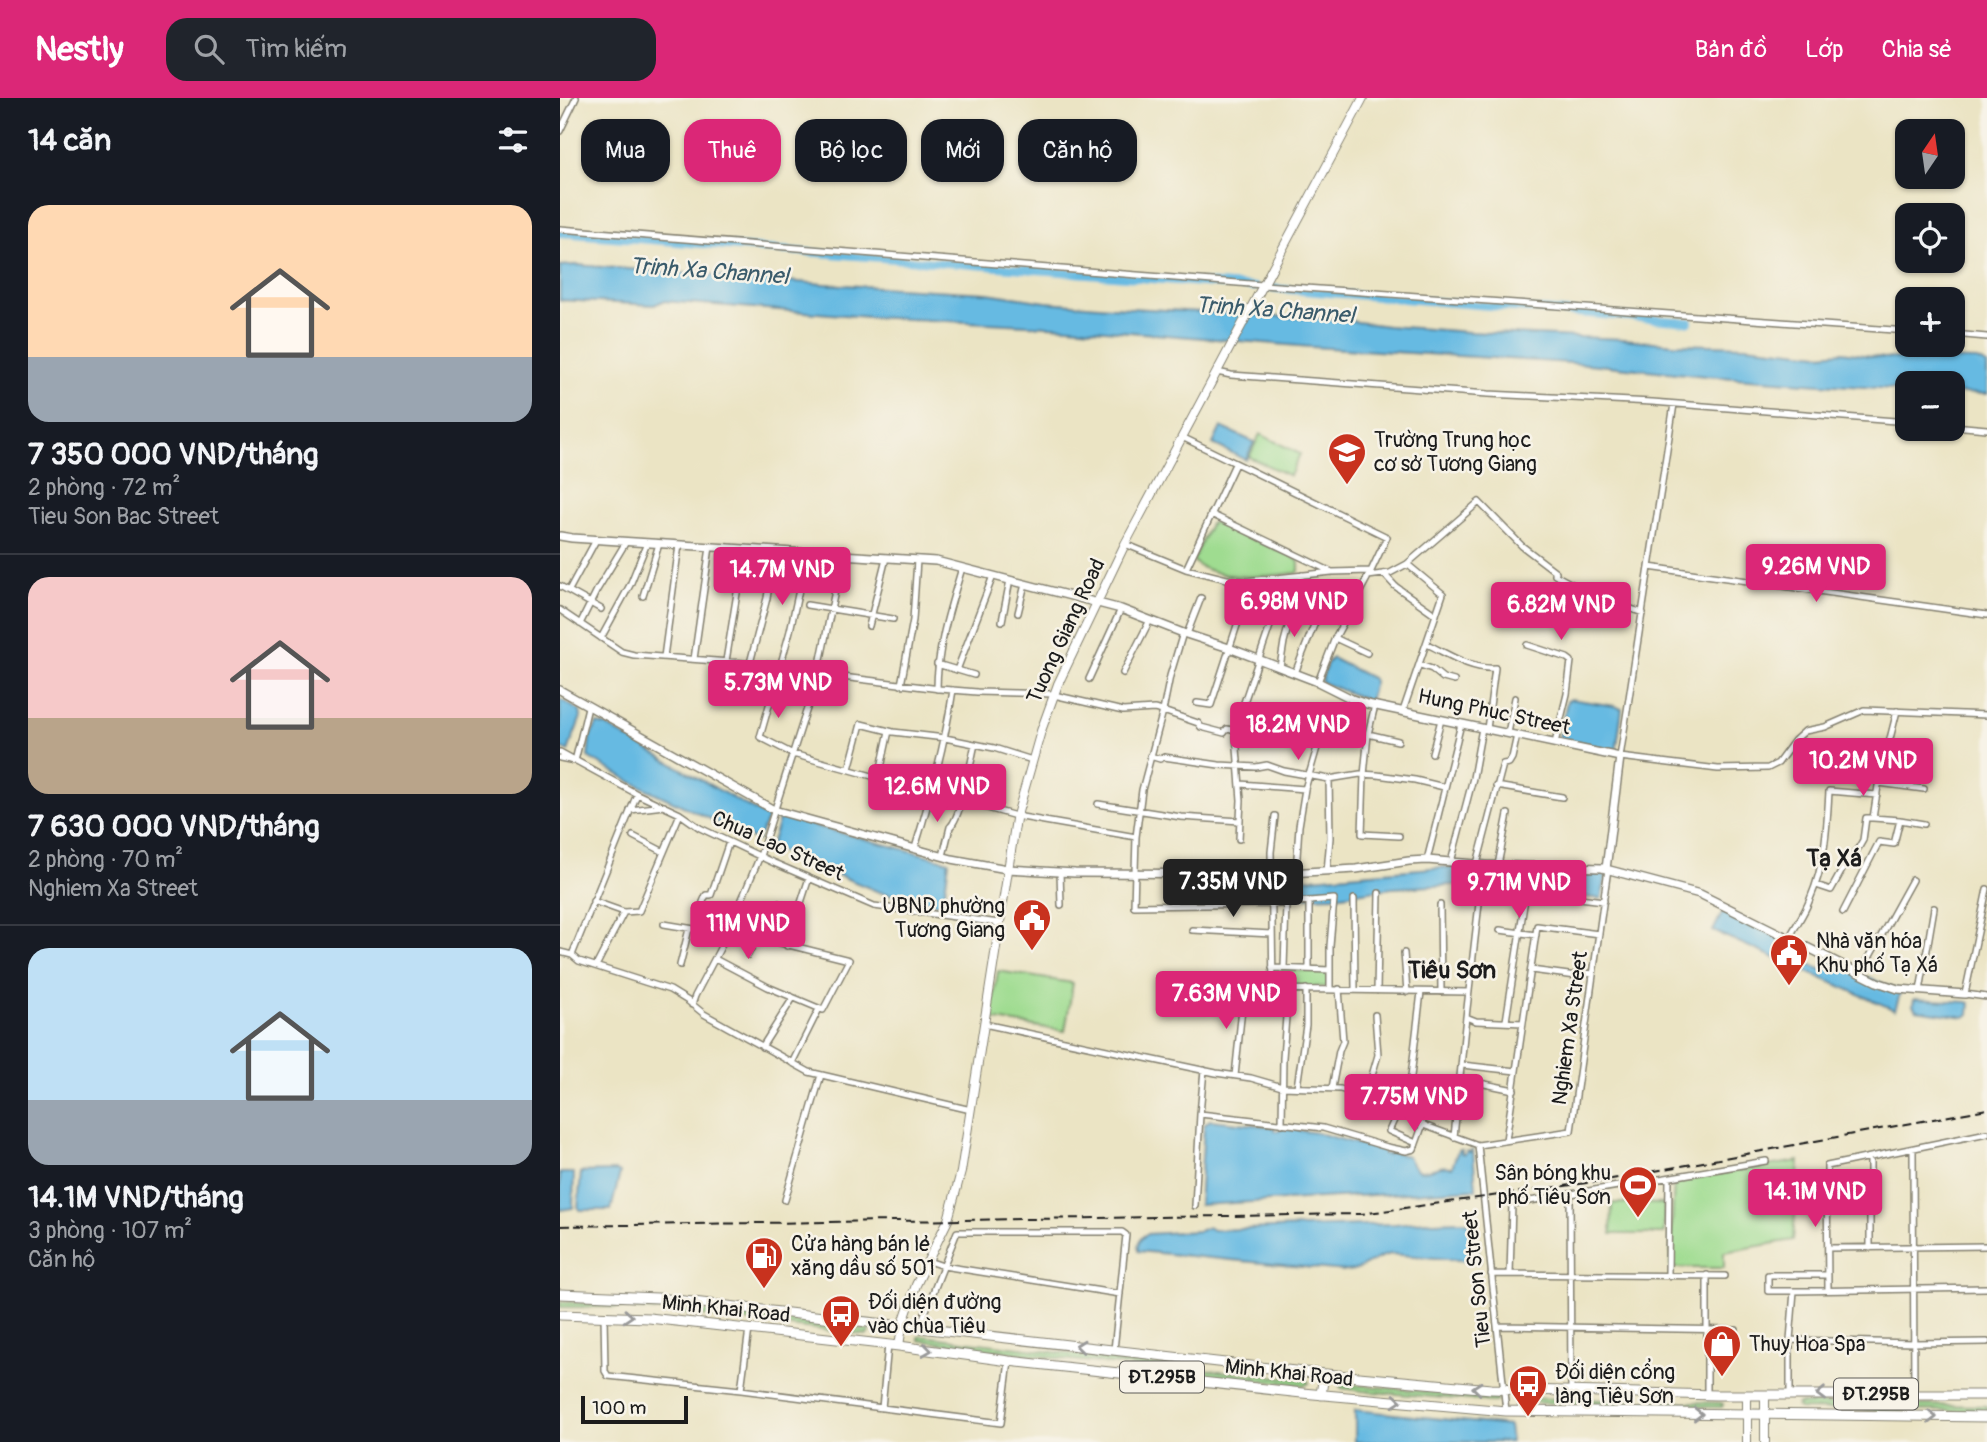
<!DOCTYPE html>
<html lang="vi">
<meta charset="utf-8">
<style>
:root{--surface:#171b24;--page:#20242c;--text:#f1f3f6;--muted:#9ea1a6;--line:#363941;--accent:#db2777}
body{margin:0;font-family:Pangolin,sans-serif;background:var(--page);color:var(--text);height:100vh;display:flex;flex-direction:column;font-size:26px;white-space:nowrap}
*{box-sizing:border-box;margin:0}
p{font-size:23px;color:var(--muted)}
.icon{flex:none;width:38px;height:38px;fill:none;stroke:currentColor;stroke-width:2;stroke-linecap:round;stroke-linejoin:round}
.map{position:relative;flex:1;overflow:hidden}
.side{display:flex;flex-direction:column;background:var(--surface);width:560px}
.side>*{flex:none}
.top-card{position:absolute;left:21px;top:21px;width:665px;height:63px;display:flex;gap:14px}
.needle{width:46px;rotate:13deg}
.fabs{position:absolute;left:1335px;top:21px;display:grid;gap:14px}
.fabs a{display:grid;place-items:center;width:70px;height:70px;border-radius:14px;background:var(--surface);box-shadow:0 2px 5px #0004;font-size:35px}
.scale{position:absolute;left:21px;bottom:18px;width:107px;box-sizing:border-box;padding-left:7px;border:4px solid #1c1c1c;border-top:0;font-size:19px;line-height:24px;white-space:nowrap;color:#1c1c1c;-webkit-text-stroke:5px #f7f3e8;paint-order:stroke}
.price{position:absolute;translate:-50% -60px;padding:0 16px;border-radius:7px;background:var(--accent);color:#fff;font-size:23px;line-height:46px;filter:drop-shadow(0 2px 4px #0008)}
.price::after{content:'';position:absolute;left:50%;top:42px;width:21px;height:16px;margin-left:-10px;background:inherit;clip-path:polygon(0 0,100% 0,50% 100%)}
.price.selected{background:#222;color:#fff}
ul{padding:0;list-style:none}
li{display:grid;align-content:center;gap:14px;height:371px;padding:0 28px}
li+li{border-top:2px solid var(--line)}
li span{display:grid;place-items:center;height:217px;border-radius:21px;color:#555}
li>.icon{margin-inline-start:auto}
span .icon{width:126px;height:126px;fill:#fffc;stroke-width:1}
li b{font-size:30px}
h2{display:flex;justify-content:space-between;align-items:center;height:84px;padding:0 28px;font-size:30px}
.chip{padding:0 24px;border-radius:21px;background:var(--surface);box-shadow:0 2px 5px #0004;font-size:24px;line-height:63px}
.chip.selected{background:var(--accent);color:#fff}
header{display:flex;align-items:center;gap:42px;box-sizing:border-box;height:98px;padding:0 35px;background:var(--accent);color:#fff}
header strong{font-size:33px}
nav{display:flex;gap:38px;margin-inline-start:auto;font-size:24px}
.search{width:490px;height:63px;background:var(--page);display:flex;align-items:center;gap:18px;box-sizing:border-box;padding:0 24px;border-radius:21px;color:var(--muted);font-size:26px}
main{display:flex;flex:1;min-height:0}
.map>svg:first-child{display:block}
.green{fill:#9fdc90;stroke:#5e7c56;stroke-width:2}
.water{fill:#66bae2;stroke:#416b7f;stroke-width:2}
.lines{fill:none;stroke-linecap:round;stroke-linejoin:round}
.canal{stroke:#66bae2;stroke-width:8}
.minor-casing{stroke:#848070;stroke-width:8}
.tertiary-casing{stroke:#848070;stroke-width:10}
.secondary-casing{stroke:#848070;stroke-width:10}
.primary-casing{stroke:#848070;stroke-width:11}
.minor{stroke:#fff;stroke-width:5}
.tertiary{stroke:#fff;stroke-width:7}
.secondary{stroke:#fff;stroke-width:8}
.primary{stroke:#fff;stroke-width:9}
.rail{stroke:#1c1c1c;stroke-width:2;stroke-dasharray:10 5;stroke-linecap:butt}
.oneway{stroke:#999}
.labels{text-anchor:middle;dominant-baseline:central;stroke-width:5;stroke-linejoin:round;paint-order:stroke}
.shield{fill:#f7f3e8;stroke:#5e5c59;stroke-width:2}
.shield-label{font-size:19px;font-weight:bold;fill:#1c1c1c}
.poi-label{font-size:21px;fill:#1c1c1c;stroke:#f7f3e8;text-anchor:start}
.street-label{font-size:21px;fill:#1c1c1c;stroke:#f7f3e8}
.water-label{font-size:23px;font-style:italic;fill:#3a5b6b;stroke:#f7f3e8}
.quarter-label{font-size:24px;font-weight:bold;fill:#1c1c1c;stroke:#f7f3e8}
</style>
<header>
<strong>Nestly</strong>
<div class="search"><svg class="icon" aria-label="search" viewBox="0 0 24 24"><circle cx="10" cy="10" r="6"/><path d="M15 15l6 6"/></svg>Tìm kiếm</div>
<nav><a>Bản đồ</a><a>Lớp</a><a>Chia sẻ</a></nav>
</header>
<main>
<section class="side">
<h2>14 căn<svg class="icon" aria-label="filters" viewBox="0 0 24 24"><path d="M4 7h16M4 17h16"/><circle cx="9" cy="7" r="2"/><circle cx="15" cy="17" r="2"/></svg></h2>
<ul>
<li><span style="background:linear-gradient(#ffd9b3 70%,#9aa5b1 0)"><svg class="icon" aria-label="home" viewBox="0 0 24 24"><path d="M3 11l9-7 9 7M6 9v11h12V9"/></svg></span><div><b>7 350 000 VND/tháng</b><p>2 phòng · 72 m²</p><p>Tieu Son Bac Street</p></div></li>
<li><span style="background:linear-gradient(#f6c9c9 65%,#b9a48a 0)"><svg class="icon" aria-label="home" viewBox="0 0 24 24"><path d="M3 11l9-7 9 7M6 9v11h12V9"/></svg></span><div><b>7 630 000 VND/tháng</b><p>2 phòng · 70 m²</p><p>Nghiem Xa Street</p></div></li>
<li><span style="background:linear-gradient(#bfe0f5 70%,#9aa5b1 0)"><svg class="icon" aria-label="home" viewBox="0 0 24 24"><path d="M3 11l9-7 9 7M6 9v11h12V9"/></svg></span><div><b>14.1M VND/tháng</b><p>3 phòng · 107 m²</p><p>Căn hộ</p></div></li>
</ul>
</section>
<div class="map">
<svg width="1427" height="1344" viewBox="0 0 1427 1344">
<rect width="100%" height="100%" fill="#f7f3e8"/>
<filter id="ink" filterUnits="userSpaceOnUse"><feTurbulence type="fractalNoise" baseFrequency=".0143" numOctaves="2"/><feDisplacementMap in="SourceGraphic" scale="14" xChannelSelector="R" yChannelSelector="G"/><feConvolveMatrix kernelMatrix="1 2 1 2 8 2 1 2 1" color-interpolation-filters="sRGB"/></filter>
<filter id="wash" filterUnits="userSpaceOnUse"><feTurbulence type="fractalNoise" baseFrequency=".00686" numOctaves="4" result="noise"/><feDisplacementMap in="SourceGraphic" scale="28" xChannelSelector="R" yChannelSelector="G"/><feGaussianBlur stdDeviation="1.57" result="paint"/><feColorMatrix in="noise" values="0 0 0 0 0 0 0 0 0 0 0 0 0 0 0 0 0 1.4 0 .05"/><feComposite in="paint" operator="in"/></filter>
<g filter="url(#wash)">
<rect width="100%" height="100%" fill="#ebe4c4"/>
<path class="green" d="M700,336L740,356L730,378L689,359Z
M654,424L734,459L739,464V473L737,475C707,478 680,483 652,473C644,470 637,469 633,462L650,426Z
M715,872L769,873L768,889L716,888Z
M438,873L513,885L505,933L430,921Z
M1239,1063L1233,1142L1164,1154V1170H1112L1110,1167L1114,1083Z
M1052,1105L1104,1106V1136H1051Z
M0,1204L114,1210L307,1232L310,1234L307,1237L111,1214L49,1209H0Z
M362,1238L580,1265L747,1282L749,1285L745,1287L506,1261L359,1242V1239Z
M782,1286L935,1300L937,1303L934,1304L803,1293L782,1290L780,1288Z
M962,1300L1160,1305L1163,1306L1162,1309H1152L958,1304L959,1301Z
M1238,1306L1427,1308V1313L1239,1311L1237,1309Z"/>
<path class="water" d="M16,167L264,186L427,195L486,204L552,209L782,222L828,228L909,234L1063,241L1114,246L1186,248L1260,256L1282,254L1324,260L1417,262L1427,267V296L1393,295V285H1348L1347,292L1146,278L1028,266L751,249L509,229L309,219L103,203L94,207L0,202V168Z
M661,329L694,344L686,362L653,346Z
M741 500a11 11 0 1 1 22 0a11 11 0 1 1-22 0Z
M772,560L813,581L814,584L809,603L761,584L767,565Z
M0,601L20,613L21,619L8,653L0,650Z
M1010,601L1055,608L1062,611L1056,655L1001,643L999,640L1007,603Z
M37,626L46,628L208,720L197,743L72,684L28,659L30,639Z
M220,719L389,763L383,807L319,794L210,749Z
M885,769L933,773L1041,776L1046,778L1041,801L913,786L832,790L774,798L737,799L727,801L717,800L716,783Z
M1163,813L1233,847L1229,857L1264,873L1268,863L1341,893L1335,912L1153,833Z
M1354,901L1407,904L1410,905L1409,916L1405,919L1356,912L1353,907Z
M650,1022L715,1029V1033H720L721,1030L758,1035L823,1053V1056L828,1057L829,1054L848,1058C856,1079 864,1073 880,1069C884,1068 888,1069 892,1069L898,1052H902L901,1055L905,1056L907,1053L910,1054L913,1051L916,1091L639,1107L644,1029L645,1026Z
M56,1073L60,1075L51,1112H20L18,1109L21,1074Z
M0,1075H14L13,1110L0,1112Z
M866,1123L873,1124L902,1123L913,1126L920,1164L831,1156C812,1159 804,1173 785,1173L578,1153C578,1145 579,1140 587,1136L639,1133L648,1129L653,1132L835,1126Z
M795,1312L949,1328L951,1344H795Z"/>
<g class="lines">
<path class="canal" d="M0,135L695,189
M708,190L1129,224"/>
</g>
</g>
<g filter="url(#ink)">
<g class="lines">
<defs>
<path id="minor" d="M0,33L16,0
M0,131L703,187L1348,233
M1393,236L1427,239
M657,274L671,277L928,296L1092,304L1348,324
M1114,306L1060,659L1158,671L1208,670L1218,665L1235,642L1245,633L1265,629L1304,612L1427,617
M1393,328L1427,331
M651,416L772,474
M565,446L626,471L671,482L687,483L772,474L811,473L827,439L622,339
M1089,469L1427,517
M626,471L675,366
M824,476L835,488L876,517
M808,478L830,475L847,466L919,404L962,448L996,474L995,477L1034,498L1083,515
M0,488L41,511
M9,492L36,442
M83,498L99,446
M247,507L333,521
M0,512L62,554L74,557L211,567L258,576L380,591L417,594L494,596
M458,515L465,486
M442,523L450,482
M20,526L37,492L66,444
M309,528L326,460
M623,535L610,578L603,613L638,625L641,629L664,635L667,631L677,633
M627,536L641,500
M41,540L70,487L87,445
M775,540L807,555
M867,546C888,556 911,572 935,570L927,631
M967,547L1007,560L1011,563L1007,596L995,645
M104,559L119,447
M134,561L150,449
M166,563L184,452
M190,565L207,500L215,453
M377,566L414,577
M860,567L872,571L883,580L894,583
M220,569L230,533L247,455
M720,569L724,544L742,477
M397,572L433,478
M563,575L590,522
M735,575L758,517
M529,581L561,511
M758,584L775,540L810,475
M341,587L353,522L357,462
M377,591C377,549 390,510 402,470
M212,597L200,639L233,656L456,718L576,739
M494,597L563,613L594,611L603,613L582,692L576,739L574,808L711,806L774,801L770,848V891
M637,605L651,607L682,512
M815,607L808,636L804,677L802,736L839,738
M843,613L883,496L847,466
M678,620L749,645L770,644L775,638L792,601
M948,635L955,600
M808,636L838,643
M0,654L77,696L120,716L140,730L214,765L314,808L439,825
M872,655L881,622
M590,658L600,661L604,659L659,667L696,669L707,667L724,673L769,681L800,676L817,677L855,682L884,689
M0,660L15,663L28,609
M289,671L301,626L333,634L385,640L434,650L472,662
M319,679L329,633
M1319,685L1364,691
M680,686L745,691L739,728L736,774
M936,688L1002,699
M745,691L758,646
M538,706L621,719L680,723
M70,712L104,708
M715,718L711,754L713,891L909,894
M1340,722L1364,726
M73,738L104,754
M679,741L681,702L676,637L678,622L710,528
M355,750C371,698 385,646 393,592
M383,758L390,729C401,720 411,663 415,646
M867,762L901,626
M891,764L913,680L922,630
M917,766L942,670L943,666L949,665L952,660L957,637
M938,767L948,716
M767,773L770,740L769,681
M500,774L501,807
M1256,787L1271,792L1286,765L1299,749L1303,742L1306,720H1313L1318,688L1337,613
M1427,791L1405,896L1427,899
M794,801L795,892
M33,803L64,814
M749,803V871
M143,804L146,797H151L169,744
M880,807L881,894
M1283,814L1319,744L1334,746L1340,722L1313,720
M104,826L164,836L193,847
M632,832L712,836
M940,832L976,837
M1229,840C1236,827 1245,815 1250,801C1265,767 1267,730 1269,693L1317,697
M227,848L249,780
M0,854L12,857L19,863L110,892L128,903L144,916L249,974L411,1012
M844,855L847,894
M12,857L77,696
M188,857L208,816L213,817L218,805
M155,861L208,889L263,912L289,862L217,844
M120,867L129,831
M36,868L64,814L79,813L120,716
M712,870L770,872
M724,870L726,806
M971,872L1016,878L1017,874L1033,876
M1300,876L1352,782
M628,890L713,891
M817,893L819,795
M1360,893L1374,810
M132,907L135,898L167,837L200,758L258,576L282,458
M906,919L916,923L963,925
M946,923L966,794
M424,926L656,975L691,980L722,989L780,991L806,998L825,1003L842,1012L866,1028L918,1047L1011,1033L1048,771
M202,949L233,900
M232,965L259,911
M902,967L956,973
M644,972L640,1016L763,1030L827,1049L846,1053L854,1051L863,1026
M675,978L684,891
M900,981L954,992
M737,989L746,927V891
M772,990L779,953L783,943L779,891
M806,998L818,957L815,917
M722,1026L723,960L728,891
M894,1039L905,928L921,788L1044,803
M946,1042L977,828L1039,836
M856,1045L829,1033L850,987L861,894
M918,1047L946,1313
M1353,1051L1354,1296
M1010,1097L1011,1293
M225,1102L261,977
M635,1108L640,1016
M1268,1150L1427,1148
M1310,1150V1060
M368,1163L383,1168L560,1196
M931,1176L1165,1178
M950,1176L952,1106L1206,1063
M1108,1177L1109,1080
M1147,1177V1297
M1268,1192L1267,1068L1427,1035
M1234,1193H1208V1177H1268
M44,1217L45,1273L48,1278L181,1292L441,1325L449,1263
M937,1228L1176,1232
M359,1230L397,1134H562L566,1137L554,1252
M1230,1242L1354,1245L1427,1244
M181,1292L189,1231
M1230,1296V1242L1234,1193L1427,1190
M322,1310L328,1247"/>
<path id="tertiary" d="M0,438L12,440L376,463L561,511L623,535L669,550L758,584L792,601L807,606L1060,659L1046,771
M0,592L214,712L392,761L447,771L515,775L712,776L796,771L849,763L867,762L926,767L1042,770L1140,796L1317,884L1338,891L1405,896"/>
<path id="secondary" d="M339,1248L342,1228L356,1187L388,1122L401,1074L456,721L481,633L498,586L565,446L803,0
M1187,1344V1297
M1205,1344V1297"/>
<path id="primary" d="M0,1196L98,1200L744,1274L931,1291L1156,1297H1427
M0,1217L89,1220L339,1248L449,1263L742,1295L946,1313L1427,1319
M761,1297L764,1276"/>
</defs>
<use href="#minor" class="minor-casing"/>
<use href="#tertiary" class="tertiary-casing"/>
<use href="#secondary" class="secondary-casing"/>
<use href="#primary" class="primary-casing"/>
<use href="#minor" class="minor"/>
<use href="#tertiary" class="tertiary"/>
<use href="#secondary" class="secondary"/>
<use href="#primary" class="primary"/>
<path class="rail" d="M0,1128L801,1116L1041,1083L1427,1011"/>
</g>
<defs><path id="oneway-chevron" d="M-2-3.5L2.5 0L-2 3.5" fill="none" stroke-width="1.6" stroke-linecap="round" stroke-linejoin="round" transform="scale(1.75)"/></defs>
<g class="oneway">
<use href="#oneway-chevron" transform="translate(68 1218) rotate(4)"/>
<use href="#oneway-chevron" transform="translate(520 1248) rotate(-174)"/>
<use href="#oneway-chevron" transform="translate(367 1252) rotate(8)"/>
<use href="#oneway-chevron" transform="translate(917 1290) rotate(-175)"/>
<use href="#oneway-chevron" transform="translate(1261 1296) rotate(179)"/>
<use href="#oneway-chevron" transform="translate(837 1303) rotate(5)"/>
<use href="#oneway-chevron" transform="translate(1138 1316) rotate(1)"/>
<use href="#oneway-chevron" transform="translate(1372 1319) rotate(1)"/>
</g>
</g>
<defs>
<symbol id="school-pin" viewBox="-11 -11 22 30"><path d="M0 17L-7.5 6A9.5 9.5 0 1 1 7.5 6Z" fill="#c8321e" stroke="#f7f3e8"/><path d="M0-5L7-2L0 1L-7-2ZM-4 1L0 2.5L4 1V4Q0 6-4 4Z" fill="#fff"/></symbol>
<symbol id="civic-pin" viewBox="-11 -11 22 30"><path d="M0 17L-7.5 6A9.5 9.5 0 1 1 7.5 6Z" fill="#c8321e" stroke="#f7f3e8"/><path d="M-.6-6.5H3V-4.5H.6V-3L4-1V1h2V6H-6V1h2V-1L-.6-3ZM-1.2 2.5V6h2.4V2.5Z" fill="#fff"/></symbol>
<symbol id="stadium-pin" viewBox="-11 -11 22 30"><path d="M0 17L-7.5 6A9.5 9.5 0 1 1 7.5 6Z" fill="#c8321e" stroke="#f7f3e8"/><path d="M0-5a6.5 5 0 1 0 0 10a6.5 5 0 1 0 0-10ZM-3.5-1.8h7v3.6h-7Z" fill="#fff"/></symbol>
<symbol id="fuel-pin" viewBox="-11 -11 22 30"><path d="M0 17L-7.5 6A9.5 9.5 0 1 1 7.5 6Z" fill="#c8321e" stroke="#f7f3e8"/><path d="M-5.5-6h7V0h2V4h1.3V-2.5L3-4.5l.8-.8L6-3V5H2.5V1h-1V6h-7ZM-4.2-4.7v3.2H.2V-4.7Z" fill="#fff"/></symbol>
<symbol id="bus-pin" viewBox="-11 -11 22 30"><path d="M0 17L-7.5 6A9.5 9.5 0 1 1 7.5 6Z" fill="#c8321e" stroke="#f7f3e8"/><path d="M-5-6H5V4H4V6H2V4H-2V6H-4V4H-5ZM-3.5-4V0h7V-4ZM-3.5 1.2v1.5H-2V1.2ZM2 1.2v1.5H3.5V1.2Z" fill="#fff"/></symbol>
<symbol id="shop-pin" viewBox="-11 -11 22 30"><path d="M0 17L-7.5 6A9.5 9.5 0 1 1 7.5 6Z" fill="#c8321e" stroke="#f7f3e8"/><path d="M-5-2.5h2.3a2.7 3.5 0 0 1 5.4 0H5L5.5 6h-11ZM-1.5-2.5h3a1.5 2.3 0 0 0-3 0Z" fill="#fff"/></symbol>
</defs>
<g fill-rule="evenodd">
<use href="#school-pin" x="765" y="332" width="44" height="60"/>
<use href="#civic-pin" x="450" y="798" width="44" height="60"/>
<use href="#civic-pin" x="1207" y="833" width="44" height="60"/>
<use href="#stadium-pin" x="1056" y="1065" width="44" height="60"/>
<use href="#fuel-pin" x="182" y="1136" width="44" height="60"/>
<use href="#bus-pin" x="259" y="1194" width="44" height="60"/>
<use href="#shop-pin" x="1140" y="1224" width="44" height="60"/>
<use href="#bus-pin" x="946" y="1264" width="44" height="60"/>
</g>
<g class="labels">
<g class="shield">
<rect x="560" y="1263.5" width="84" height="31" rx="5"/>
<rect x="1274" y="1280.5" width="84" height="31" rx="5"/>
</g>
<g class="shield-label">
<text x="602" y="1279">ĐT.295B</text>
<text x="1316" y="1296">ĐT.295B</text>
</g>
<g class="poi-label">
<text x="814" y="342">Trường Trung học<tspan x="814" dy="24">cơ sở Tương Giang</tspan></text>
<text x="445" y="808" text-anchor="end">UBND phường<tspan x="445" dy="24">Tương Giang</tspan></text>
<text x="1256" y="843">Nhà văn hóa<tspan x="1256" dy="24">Khu phố Tạ Xá</tspan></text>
<text x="1051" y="1075" text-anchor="end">Sân bóng khu<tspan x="1051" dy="24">phố Tiêu Sơn</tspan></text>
<text x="231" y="1146">Cửa hàng bán lẻ<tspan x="231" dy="24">xăng dầu số 501</tspan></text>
<text x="308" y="1204">Đối diện đường<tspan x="308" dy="24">vào chùa Tiêu</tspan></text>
<text x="1189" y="1246">Thuy Hoa Spa</text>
<text x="995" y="1274">Đối diện cổng<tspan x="995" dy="24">làng Tiêu Sơn</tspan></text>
</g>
<g class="street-label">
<text transform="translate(506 533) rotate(-65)">Tuong Giang Road</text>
<text transform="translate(934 614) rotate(12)">Hung Phuc Street</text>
<text transform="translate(218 748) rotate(24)">Chua Lao Street</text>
<text transform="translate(1010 930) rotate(-82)">Nghiem Xa Street</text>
<text transform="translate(917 1181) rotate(-96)">Tieu Son Street</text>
<text transform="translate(166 1211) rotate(6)">Minh Khai Road</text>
<text transform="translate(729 1275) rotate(6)">Minh Khai Road</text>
</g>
<g class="water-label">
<text transform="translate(149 173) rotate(4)">Trinh Xa Channel</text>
<text transform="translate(715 212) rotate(4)">Trinh Xa Channel</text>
</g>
<g class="quarter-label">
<text x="1274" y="760">Tạ Xá</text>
<text x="892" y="872">Tiêu Sơn</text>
</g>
</g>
</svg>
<div class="fabs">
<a><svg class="needle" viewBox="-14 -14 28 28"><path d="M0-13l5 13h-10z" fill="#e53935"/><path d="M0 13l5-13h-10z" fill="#9ea1a6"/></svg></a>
<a><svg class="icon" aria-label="locate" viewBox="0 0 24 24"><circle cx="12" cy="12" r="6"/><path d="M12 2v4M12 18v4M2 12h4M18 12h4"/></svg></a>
<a>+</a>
<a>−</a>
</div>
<div class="scale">100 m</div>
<b class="price" style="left:1256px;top:506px">9.26M VND</b>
<b class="price" style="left:222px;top:509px">14.7M VND</b>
<b class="price" style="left:734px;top:541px">6.98M VND</b>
<b class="price" style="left:1001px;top:544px">6.82M VND</b>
<b class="price" style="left:218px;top:622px">5.73M VND</b>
<b class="price" style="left:738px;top:664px">18.2M VND</b>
<b class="price" style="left:1303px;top:700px">10.2M VND</b>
<b class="price" style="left:377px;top:726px">12.6M VND</b>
<b class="price selected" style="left:673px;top:821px">7.35M VND</b>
<b class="price" style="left:959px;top:822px">9.71M VND</b>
<b class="price" style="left:188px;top:863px">11M VND</b>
<b class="price" style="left:666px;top:933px">7.63M VND</b>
<b class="price" style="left:854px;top:1036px">7.75M VND</b>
<b class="price" style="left:1255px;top:1131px">14.1M VND</b>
<div class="top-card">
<a class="chip">Mua</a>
<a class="chip selected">Thuê</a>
<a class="chip">Bộ lọc</a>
<a class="chip">Mới</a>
<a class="chip">Căn hộ</a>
</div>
</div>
</main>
